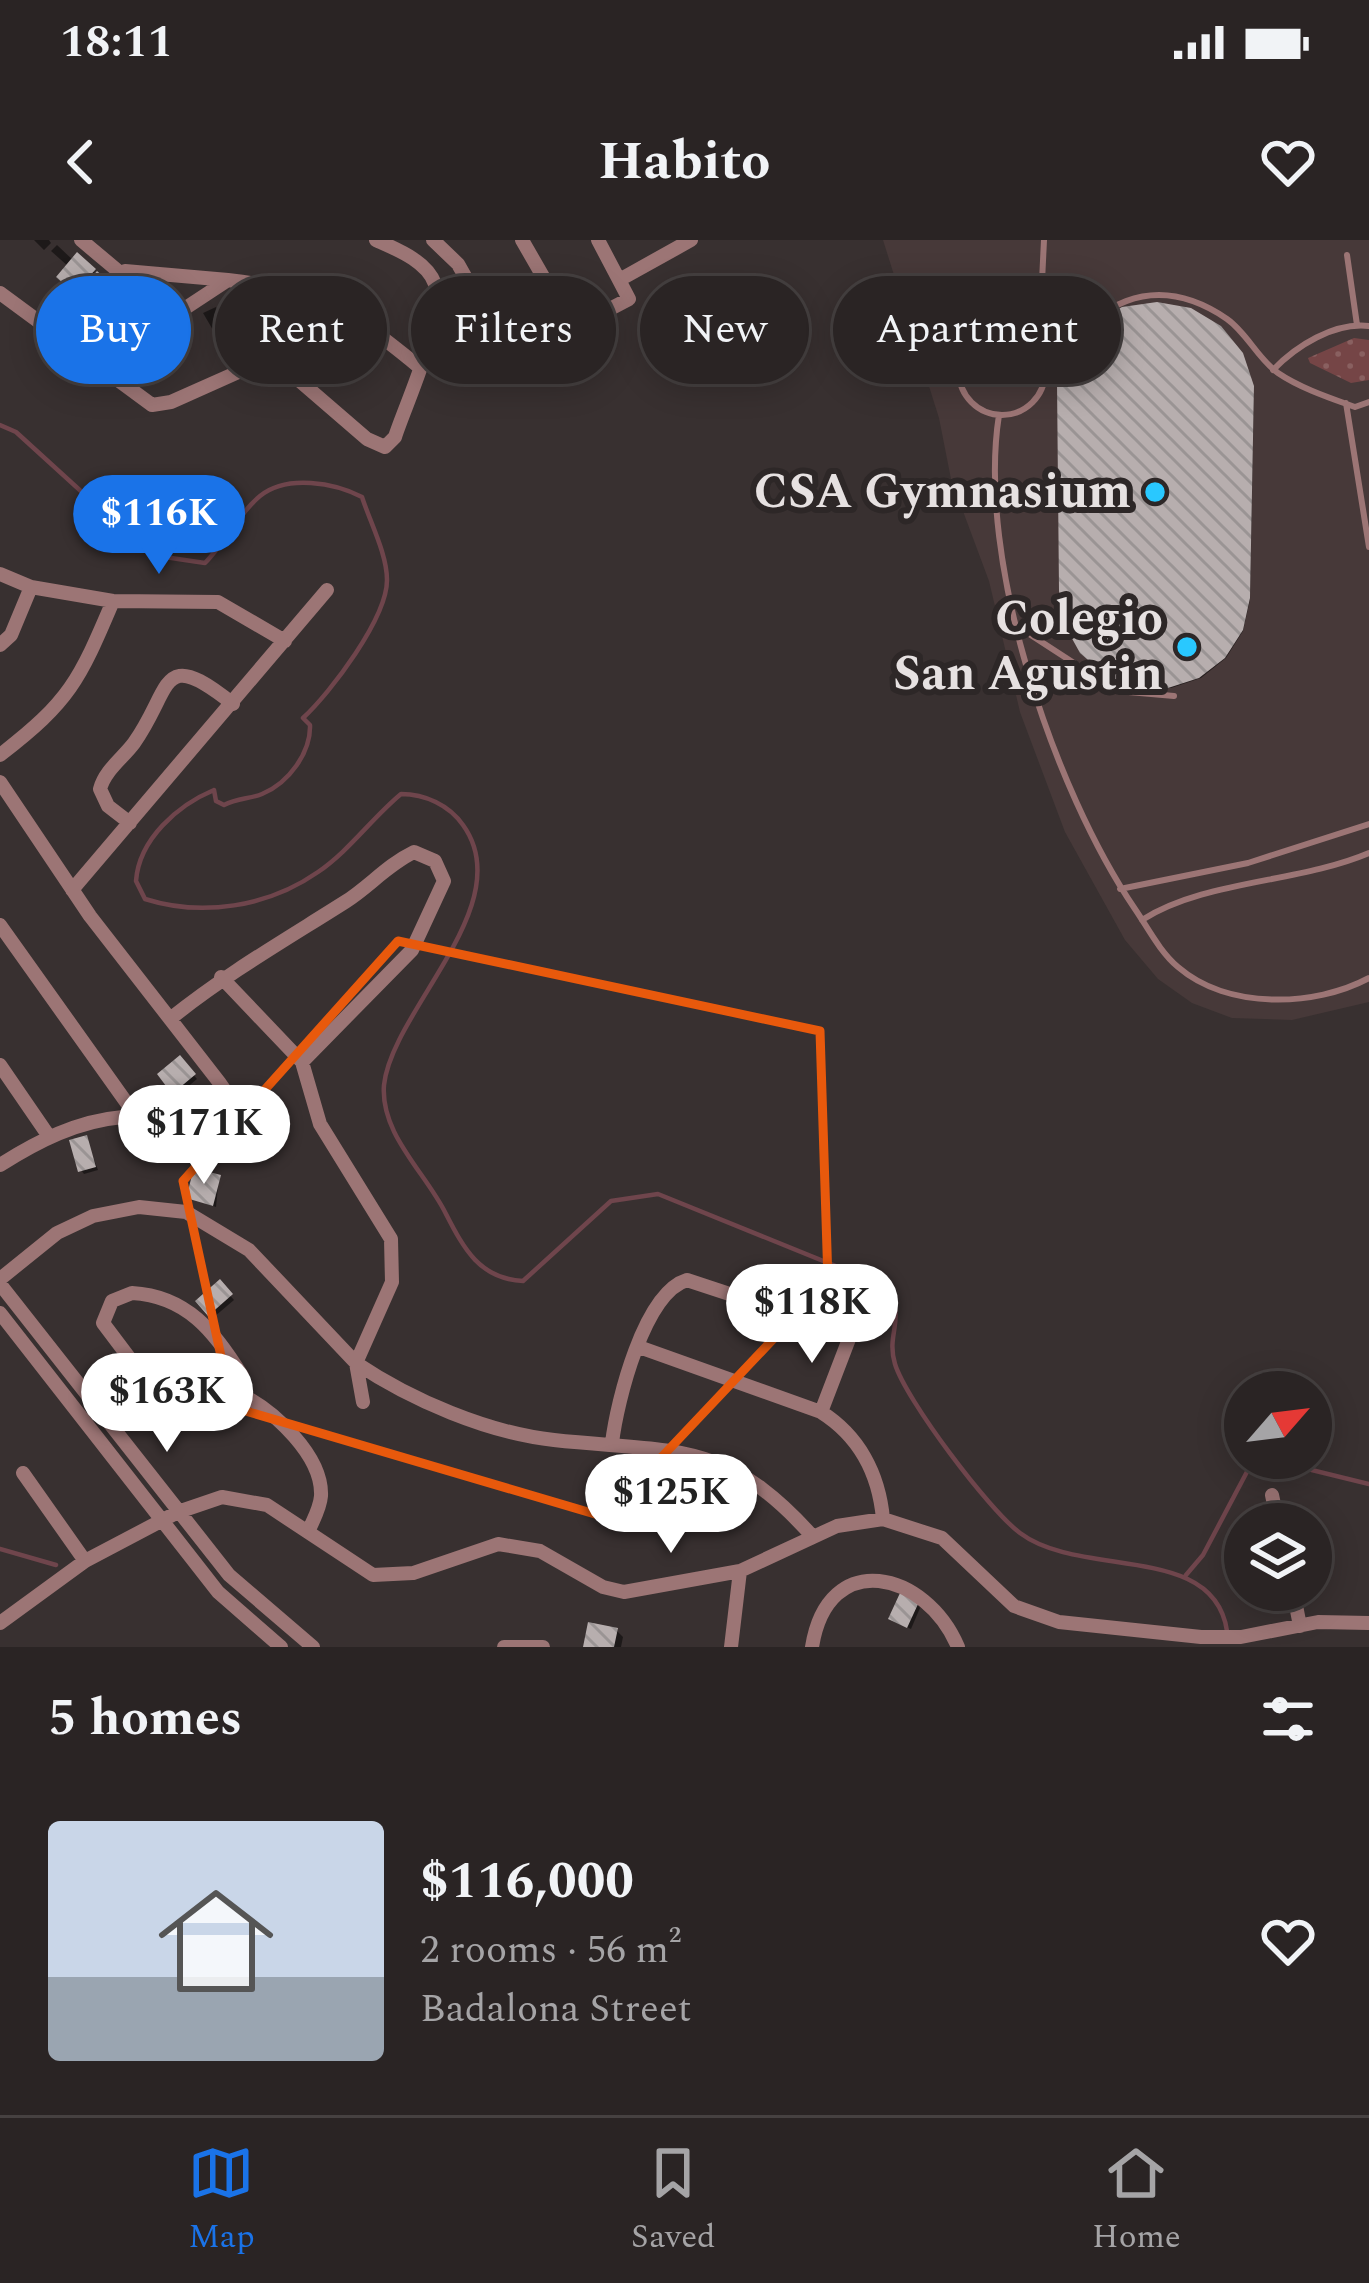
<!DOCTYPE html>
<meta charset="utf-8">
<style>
:root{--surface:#2a2424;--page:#363031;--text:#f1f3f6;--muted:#a5a4a6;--line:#464141;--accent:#1a73e8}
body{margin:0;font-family:Spectral,serif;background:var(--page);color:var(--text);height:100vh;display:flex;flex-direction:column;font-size:45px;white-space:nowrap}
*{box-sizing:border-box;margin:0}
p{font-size:39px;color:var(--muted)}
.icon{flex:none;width:66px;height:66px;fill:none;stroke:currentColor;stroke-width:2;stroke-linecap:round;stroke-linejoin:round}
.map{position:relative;height:1407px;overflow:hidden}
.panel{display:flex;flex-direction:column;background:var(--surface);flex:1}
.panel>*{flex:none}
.banner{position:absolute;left:36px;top:36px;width:1299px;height:108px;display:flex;gap:24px}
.needle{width:78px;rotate:62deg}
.fabs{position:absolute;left:1224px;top:1131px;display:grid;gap:24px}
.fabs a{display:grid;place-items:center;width:108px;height:108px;border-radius:50%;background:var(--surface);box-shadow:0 6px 30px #0003,0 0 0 3px var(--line);font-size:60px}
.price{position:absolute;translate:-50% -102px;padding:0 27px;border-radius:42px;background:#fff;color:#222;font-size:39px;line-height:78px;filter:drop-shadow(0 3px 6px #0008)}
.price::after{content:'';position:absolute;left:50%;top:72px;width:36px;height:27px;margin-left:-18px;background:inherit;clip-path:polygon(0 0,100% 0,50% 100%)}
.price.current{background:var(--accent);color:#fff}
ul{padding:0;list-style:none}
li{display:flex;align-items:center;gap:36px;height:300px;padding:0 48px}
li span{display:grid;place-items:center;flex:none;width:336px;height:240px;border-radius:12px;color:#555}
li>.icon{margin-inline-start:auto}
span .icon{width:144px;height:144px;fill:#fffc;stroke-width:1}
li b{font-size:51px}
h2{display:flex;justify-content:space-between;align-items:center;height:144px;padding:0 48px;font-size:51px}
.pill{padding:0 42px;border-radius:54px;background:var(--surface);box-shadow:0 6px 30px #0003,0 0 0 3px var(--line);font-size:42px;line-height:108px}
.pill.current{background:var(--accent);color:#fff}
.status{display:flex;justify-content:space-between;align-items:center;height:84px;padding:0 60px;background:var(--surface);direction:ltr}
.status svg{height:33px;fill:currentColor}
header{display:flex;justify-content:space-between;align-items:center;height:156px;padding:0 48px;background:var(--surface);font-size:54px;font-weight:700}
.menu{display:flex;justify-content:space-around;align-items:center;height:168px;border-top:3px solid var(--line);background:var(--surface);font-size:33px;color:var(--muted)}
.menu a{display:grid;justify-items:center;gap:6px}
.menu .current{color:var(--accent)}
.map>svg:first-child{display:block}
.built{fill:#473939}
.grass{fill:url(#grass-dots)}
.shadow{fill:#0007}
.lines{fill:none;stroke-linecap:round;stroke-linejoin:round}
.stream{stroke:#6f454c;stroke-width:4.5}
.building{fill:url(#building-back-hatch)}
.service{stroke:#9c7575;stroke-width:6}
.minor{stroke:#9c7575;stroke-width:14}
.marked{fill:none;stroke:#e8590c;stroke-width:9;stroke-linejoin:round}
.poi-dot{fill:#29c8ff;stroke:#2d2727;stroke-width:4.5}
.labels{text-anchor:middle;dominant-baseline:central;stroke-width:12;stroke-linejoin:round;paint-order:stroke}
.poi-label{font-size:48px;font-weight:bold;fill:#e6e1e1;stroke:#2d2727;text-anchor:end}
</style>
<div class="status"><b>18:11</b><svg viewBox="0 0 49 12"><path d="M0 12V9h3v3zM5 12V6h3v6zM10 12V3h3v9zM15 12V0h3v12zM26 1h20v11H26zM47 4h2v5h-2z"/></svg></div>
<header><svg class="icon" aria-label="back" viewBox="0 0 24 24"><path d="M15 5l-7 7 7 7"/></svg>Habito<svg class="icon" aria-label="heart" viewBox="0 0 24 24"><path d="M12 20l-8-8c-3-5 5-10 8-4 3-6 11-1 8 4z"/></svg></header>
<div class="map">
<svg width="1369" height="1407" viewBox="0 0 1369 1407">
<defs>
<pattern id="grass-dots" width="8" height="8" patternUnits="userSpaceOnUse" patternTransform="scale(3)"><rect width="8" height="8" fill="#754546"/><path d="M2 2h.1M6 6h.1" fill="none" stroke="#896060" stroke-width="1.8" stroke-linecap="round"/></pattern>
<pattern id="building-back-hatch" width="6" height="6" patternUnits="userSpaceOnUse" patternTransform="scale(3)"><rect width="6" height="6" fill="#b7aeae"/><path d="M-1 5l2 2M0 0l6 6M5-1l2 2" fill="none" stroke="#9a9494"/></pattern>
</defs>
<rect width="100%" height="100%" fill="#383030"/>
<path class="built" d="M883,0H1369V762L1292,780L1232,778L1192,763L1158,739L1125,700L1065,592L1020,472L989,341L951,239L939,178Z"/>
<path class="grass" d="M1354,98L1369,100V140L1351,143L1310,123L1308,118Z"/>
<path class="shadow" d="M34,0H49L51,3L44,10Z
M57,5L74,21L78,17L135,72L127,80L106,61L100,68L60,37L69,27L51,11Z
M241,57L250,75L237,79L228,62Z
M278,59L280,77L261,72Z
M216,67L226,84L213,90L203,73Z
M1243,117L1254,149L1250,360L1243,391L1226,418L1201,438L1171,448L1139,446Z
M180,819L197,839L178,855L161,835Z
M86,898L98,930L84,934L81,930Z
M219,937L216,967L189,958Z
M220,1044L234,1060L214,1077L200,1062Z
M917,1364L920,1368L911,1389L895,1382Z
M616,1390L623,1397L621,1407H586Z"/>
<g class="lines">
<path class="stream" d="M0,185L16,192L151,315L205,323C224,304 239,273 260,256C287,234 335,243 362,257C370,282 387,314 387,340C387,378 331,452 303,478L310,485C311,512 289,543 262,554C250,559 237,558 224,565L216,561L214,550C178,565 139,599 136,641L145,659C202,677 268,667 318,632C349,611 372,578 401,554C425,554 449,565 463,585C520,664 392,770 384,845C380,894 426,933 446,974C464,1009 480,1039 523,1041L611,961L658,954L875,1042C914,1073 884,1088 895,1124C906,1160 989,1270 1020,1293C1081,1339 1214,1302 1227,1391
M0,1309L56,1325
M1186,1335L1203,1315L1249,1228L1275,1221L1369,1244"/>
</g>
<path class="building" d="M77,12L96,29L74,53L56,37Z
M97,31L113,45L95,66L79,52Z
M117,52L133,66L122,79L106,65Z
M260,54L279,56L277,75L258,73Z
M286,59L307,65L300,89L279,84Z
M1157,62L1191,68L1221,86L1243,113L1254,146L1250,358L1243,390L1225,418L1199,438L1168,448L1135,447L1105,435L1080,413L1064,384L1059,351L1057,142L1069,110L1092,84L1122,67Z
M180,815L196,834L172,854L157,834Z
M87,895L96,927L78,932L69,900Z
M194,928L221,935L213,966L186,958Z
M220,1039L233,1054L208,1076L195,1061Z
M900,1353L919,1362L907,1388L888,1379Z
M588,1382L618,1388L614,1407H583Z"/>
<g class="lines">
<path class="service" d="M1347,15L1357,85
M959 132a43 43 0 1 1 86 0a43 43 0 1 1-86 0Z
M1021,94L1041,62L1044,0
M1044,128C1095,67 1151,27 1227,79C1247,93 1258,119 1278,133C1300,148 1330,158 1355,167L1369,162
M1273,130C1296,106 1334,82 1369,86
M1346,163L1369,307
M999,175C976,320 1054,550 1135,669C1148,688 1160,712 1178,727C1228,770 1315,767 1369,738
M999,260L1054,262
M1017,386L1117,451L1174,456
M1120,649L1248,623L1369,584
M1142,680C1204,640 1299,643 1369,613"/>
<path class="minor" d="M81,0L167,72L187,67L228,40C320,51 347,68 418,126
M433,0L458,24L506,109L524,114L629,59L598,0
M522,0L572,87
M125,31L228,40
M621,39L691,0
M0,53L152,165L171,162L272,117L367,199L385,207L395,197C406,163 446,78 435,44C427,21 396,9 376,0
M0,334L31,347L113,361L218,362L285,401
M0,405L11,395L31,347
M0,515C70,461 79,441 113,361
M0,542L90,676L219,842L228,855L227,870
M130,583L108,566L100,549C105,530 123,518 134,503C173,448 159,405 233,464
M72,650L327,350
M0,685L136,876
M221,737L302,822
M170,779C226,734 285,700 345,662C369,647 387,625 414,612L435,621L444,641L412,710L302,822L320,884L391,999L392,1042L356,1123C411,1160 488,1193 554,1200C674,1213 725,1198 813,1297
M0,825L48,895
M0,925C38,901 77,881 123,877C158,873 192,881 227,870L265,903
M0,1039L57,993L93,976L139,967L186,972L249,1010L356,1123L363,1162
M0,1044L229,1335L313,1407
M132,1053C187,1056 215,1092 242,1136L238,1162L193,1176L161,1160L103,1083L112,1061Z
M0,1073L218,1352L281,1407
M639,1107L821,1172C859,1196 879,1234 883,1279
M242,1155C274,1171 323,1216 321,1256C320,1269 313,1280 308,1292
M612,1203C617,1161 644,1053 687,1040L830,1087L849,1099L821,1172
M23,1233L85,1321
M1272,1255L1278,1284
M1293,1350L1300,1386
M0,1383L85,1321L178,1272L222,1257L267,1265L373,1335L413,1333L498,1304L540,1311L603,1347L624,1352L740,1331L837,1286L883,1279L942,1298L1014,1366L1059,1382L1201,1397H1241L1318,1382L1369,1383
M504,1407H543
M731,1407L740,1331
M812,1407C828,1307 926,1331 958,1407"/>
</g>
<path class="marked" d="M398,701L820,791L828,1041L605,1277L232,1167L183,941Z"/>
<g class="poi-dot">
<circle cx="1155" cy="252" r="12"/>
<circle cx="1187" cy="407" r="12"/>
</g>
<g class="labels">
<g class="poi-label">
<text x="1131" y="252">CSA Gymnasium</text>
<text x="1163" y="379">Colegio<tspan x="1163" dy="55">San Agustin</tspan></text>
</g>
</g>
</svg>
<div class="fabs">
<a><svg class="needle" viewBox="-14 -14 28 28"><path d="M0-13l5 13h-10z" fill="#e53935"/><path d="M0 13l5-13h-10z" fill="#a5a4a6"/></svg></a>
<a><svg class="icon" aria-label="layers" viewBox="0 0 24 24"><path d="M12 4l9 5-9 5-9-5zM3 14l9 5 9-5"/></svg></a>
</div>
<b class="price current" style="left:159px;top:337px">$116K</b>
<b class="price" style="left:204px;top:947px">$171K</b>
<b class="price" style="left:812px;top:1126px">$118K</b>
<b class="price" style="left:167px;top:1215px">$163K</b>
<b class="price" style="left:671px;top:1316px">$125K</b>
<div class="banner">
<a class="pill current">Buy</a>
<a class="pill">Rent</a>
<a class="pill">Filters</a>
<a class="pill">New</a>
<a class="pill">Apartment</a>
</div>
</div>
<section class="panel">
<h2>5 homes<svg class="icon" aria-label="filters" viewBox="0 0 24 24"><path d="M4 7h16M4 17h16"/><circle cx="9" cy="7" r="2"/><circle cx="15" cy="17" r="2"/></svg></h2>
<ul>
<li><span style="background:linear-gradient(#c9d6e8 65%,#9aa5b1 0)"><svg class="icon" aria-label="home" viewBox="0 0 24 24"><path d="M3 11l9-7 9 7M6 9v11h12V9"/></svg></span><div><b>$116,000</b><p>2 rooms · 56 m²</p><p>Badalona Street</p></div><svg class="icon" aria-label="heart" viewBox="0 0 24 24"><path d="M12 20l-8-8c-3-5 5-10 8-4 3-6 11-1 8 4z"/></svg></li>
</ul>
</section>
<nav class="menu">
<a class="current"><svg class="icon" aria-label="map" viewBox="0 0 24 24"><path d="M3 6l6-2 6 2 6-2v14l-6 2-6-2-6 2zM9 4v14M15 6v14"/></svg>Map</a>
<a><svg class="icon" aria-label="saved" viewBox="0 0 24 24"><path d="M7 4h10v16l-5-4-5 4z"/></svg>Saved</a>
<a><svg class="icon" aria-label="home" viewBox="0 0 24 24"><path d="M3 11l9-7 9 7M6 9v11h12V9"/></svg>Home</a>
</nav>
